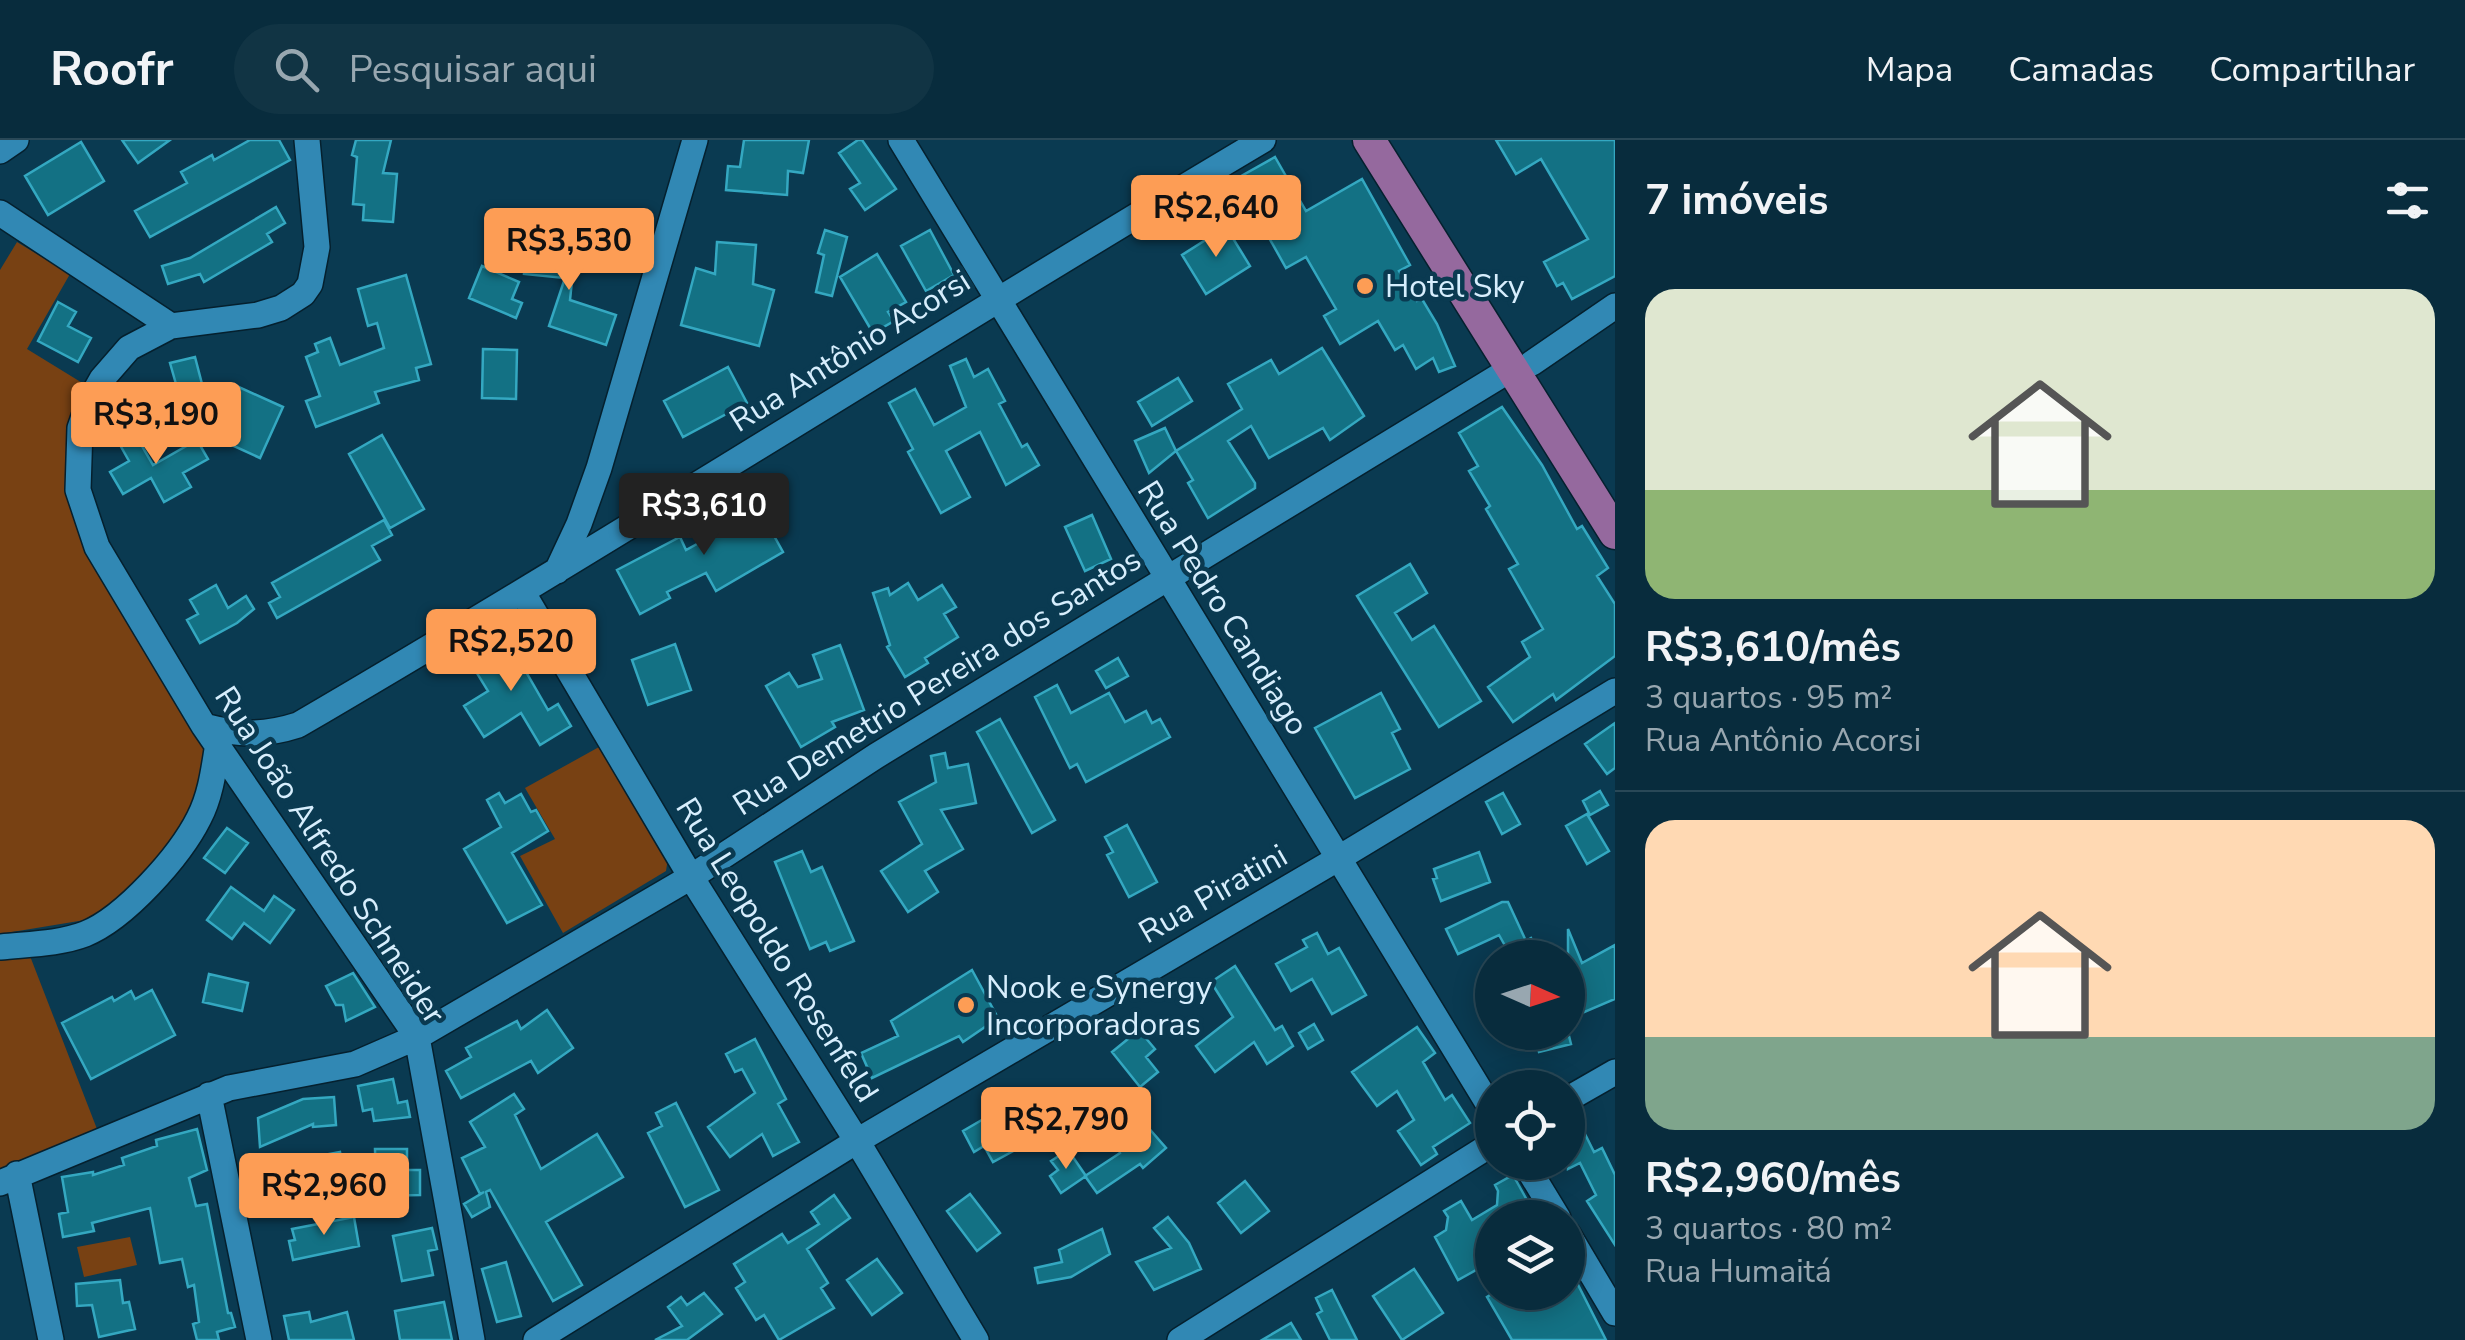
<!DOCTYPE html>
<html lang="pt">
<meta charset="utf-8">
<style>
:root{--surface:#082c3d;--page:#113444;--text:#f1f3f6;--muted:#98a7b0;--line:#294857;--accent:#fd9d55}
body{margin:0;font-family:"Nunito Sans",sans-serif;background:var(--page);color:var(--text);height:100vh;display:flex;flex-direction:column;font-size:38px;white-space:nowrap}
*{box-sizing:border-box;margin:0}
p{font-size:32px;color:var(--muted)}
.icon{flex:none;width:55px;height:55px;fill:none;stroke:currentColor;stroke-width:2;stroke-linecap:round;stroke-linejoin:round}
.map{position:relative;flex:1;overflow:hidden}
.sheet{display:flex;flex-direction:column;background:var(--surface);width:850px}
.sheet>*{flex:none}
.needle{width:65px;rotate:93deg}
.tools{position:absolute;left:1475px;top:800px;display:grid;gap:20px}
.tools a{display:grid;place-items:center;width:110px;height:110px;border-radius:50%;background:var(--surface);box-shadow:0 5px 25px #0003,0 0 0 2px var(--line);font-size:50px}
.price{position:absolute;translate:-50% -85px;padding:0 22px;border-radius:10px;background:var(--accent);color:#111;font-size:32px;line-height:65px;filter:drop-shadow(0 2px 5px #0008)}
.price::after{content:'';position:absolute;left:50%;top:60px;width:30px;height:22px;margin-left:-15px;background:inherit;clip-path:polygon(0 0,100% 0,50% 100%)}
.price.selected{background:#222;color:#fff}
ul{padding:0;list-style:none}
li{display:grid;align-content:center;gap:20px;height:530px;padding:0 30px}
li+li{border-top:2px solid var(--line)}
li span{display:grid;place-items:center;height:310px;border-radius:30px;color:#555}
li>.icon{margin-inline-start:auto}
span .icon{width:180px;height:180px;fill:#fffc;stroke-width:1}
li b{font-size:42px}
h2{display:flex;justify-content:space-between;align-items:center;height:120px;padding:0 30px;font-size:42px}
header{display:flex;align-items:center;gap:60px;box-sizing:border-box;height:140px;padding:0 50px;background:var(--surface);border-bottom:2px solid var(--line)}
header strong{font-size:48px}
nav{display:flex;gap:55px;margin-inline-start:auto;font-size:35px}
.search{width:700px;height:90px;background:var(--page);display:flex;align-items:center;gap:25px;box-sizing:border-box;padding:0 35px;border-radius:55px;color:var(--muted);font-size:38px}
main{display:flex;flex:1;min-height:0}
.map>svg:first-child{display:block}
.green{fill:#784113}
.building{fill:#137184;stroke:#34a8c1;stroke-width:2.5}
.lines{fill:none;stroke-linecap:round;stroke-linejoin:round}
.minor-casing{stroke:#05202e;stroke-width:28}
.major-casing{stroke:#05202e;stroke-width:35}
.minor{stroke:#3188b4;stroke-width:25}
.major{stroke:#95699e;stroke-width:32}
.poi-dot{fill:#fd9d55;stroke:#0a3a51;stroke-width:4}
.labels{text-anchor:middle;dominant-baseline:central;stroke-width:9;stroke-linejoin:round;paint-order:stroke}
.poi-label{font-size:32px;fill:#d7eefd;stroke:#0a3a51;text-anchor:start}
.street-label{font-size:32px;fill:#d7eefd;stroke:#0a3a51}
</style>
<header>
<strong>Roofr</strong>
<div class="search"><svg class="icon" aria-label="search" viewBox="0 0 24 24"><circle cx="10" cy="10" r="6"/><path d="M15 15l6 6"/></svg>Pesquisar aqui</div>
<nav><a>Mapa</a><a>Camadas</a><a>Compartilhar</a></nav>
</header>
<main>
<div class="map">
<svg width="1615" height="1200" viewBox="0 0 1615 1200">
<rect width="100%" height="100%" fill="#0a3a51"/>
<path class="green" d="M17,102L70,134L27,209L84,244L73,274L69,341L208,609L191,679L137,741L97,778L0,794V130Z
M599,607L668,718L666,731L563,793L520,716L555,699L525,648Z
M30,816L97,989L0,1029V818Z
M130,1097L137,1125L84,1137L77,1107Z"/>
<path class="building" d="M122,0H170L138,23Z
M250,0H279L290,20L150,97L135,71L187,43L181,32L212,15L214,20Z
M356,0H391L383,33L397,34L393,82L363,80L364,65L353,64L357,17L352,15Z
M744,0H809L803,33L788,31L787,55L726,50L728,26L740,27Z
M858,0H862L896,49L865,70L850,49L860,43L839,13Z
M1496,0H1615V136L1572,159L1563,143L1557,146L1544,122L1588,99L1541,19L1516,34Z
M81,2L104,41L48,75L25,36Z
M1275,17L1306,71L1362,39L1410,125L1399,131L1417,161L1422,159L1437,184L1455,226L1439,232L1433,218L1416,229L1403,205L1395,210L1378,181L1340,204L1324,176L1336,169L1306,117L1286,128L1236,39Z
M276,67L285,83L267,94L272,102L204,142L200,134L168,144L162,126L190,118Z
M1226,87L1250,126L1206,154L1182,115Z
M825,90L847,97L832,156L816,152L824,115L818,113Z
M930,90L954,135L926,151L901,106Z
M541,98L576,102L570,160L616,175L606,205L549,186L565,138L524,134L526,115L539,116Z
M717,102L756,105L753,144L774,150L759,206L681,185L696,128L715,134Z
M877,114L906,162L888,172L894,181L873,193L840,137Z
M482,126L519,142L512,159L522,163L516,178L469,158Z
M406,135L431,224L416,228L419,240L375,252L379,263L316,287L306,261L320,256L306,217L318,212L315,204L330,198L340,225L384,208L377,183L368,186L358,149Z
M58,162L76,172L68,186L91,198L78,222L38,201Z
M1322,208L1364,276L1330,300L1323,288L1269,318L1251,286L1228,301L1255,343V348L1208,378L1188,343L1193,340L1176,311L1242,269L1228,244L1271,220L1279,234Z
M483,209L517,210L516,259L482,258Z
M195,217L202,244L178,251L170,223Z
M966,219L974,237L988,229L1005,261L999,264L1022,307L1027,304L1039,325L1006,345L980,292L946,311L970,357L941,373L908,312L913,309L889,263L915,249L934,285L966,267L950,226Z
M728,227L747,263L683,297L664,261Z
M1178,238L1192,261L1152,286L1138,262Z
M232,244L283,267L260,318L212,296Z
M1502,267L1542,325L1577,389L1582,386L1608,428L1597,436L1615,464V516L1556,560L1553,554L1513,582L1488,547L1530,517L1522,502L1543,489L1509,429L1518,424L1486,369L1490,366L1469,331L1478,326L1459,293Z
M131,287L153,325L197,300L208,319L183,333L191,347L164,362L151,338L123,354L110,332L129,321L115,296Z
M1165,288L1176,311L1149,333L1135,301Z
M382,295L424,369L390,388L349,314Z
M752,356L783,412L716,451L706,433L667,452L670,458L640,474L617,430L680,397L686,410L726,388L719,375Z
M1092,375L1111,419L1085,431L1065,387Z
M384,380L392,395L372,406L380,420L277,478L269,463L280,457L272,443Z
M1410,424L1427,453L1395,473L1412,500L1434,486L1481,561L1439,587L1357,456Z
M908,443L918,460L942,445L956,467L944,474L958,497L925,518L928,523L905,537L887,507L890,505L873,453L888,448L890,455Z
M216,445L228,468L246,456L254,469L237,483L200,503L187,480L198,474L190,460Z
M502,490L548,570L558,564L571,586L540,605L521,573L484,597L464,566L488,551L475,530L483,525L473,508Z
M675,504L691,550L648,565L632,520Z
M840,505L864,570L832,582L835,587L801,607L766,546L789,533L798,547L822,539L813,515Z
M1118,518L1128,536L1106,548L1096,531Z
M1057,545L1071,573L1109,553L1125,582L1146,571L1152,583L1160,579L1170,597L1086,642L1077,624L1070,628L1035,557Z
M1381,553L1400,589L1392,593L1410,629L1355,658L1315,588Z
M1000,579L1055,680L1032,693L977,592Z
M1615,583V628L1607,634L1585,604Z
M945,613L948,628L968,624L976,663L941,670L963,709L925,731L938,752L908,772L881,731L922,704L899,662L936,642L931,616Z
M1600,651L1608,665L1590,675L1583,661Z
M499,653L505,663L521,654L531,672L536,670L548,691L512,713L542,765L507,783L464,709L501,687L487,660Z
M1503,653L1520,684L1502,694L1486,662Z
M1587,674L1609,711L1587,724L1566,686Z
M1127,685L1157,742L1129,757L1107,715L1113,712L1105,697Z
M227,688L248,703L225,733L204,718Z
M802,711L811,732L822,727L854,801L830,811L826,802L810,809L775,722Z
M1479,712L1490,742L1441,761L1433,739L1437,738L1434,729Z
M231,747L264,771L274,756L294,770L270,803L244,783L232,799L207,780Z
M1502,762H1508L1526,801L1531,798L1542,818H1512L1499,795L1458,814L1446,789Z
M1568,789L1582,823L1615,805V859L1568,879Z
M1317,793L1328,814L1339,808L1366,855L1332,874L1312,839L1291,851L1276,824L1307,807L1303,800Z
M1235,826L1275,890L1282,886L1293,906L1267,924L1254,902L1215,932L1196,906L1233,877L1211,842Z
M972,830L998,878L963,902L959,896L872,938L861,913L898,896L891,881Z
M353,833L375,867L346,881L343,865H336L326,846Z
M209,834L248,843L242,871L203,862Z
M152,850L175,895L91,939L62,883L112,857L114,861L131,851L135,859Z
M547,870L573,908L538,933L531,921L461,958L446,931L471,917L466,908L517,881L521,889Z
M1314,884L1323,900L1308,909L1299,893Z
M1417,887L1435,913L1423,922L1445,960L1452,955L1470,983L1433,1007L1437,1014L1421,1025L1398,991L1414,980L1397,951L1377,966L1352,932Z
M1139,890L1155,909L1146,917L1158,932L1140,947L1112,912Z
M1534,892H1568L1571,904L1539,912Z
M755,899L786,959L778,964L799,1002L773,1016L762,994L730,1017L708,987L755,953L742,929L735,932L726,914Z
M393,939L398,963L407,961L410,977L374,981L372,969L363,971L358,946Z
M514,954L524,969L515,975L541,1029L597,994L623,1037L546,1082L582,1145L553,1161L490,1050L486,1052L490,1067L472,1077L464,1064L484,1052L480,1054L462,1018L485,1007L470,982Z
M334,957L336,985L313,987V984L260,1007L258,978L303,959Z
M676,963L719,1050L685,1067L648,993L662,986L656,973Z
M1132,969L1166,1008L1143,1028L1140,1024L1097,1053L1085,1036L1120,1013L1109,989Z
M994,973L1015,1010L993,1022L984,1006L974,1012L963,991Z
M197,989L207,1030L189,1038L196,1066L207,1064L228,1173H231L235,1187L217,1192L219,1200H197L193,1184L199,1182L194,1145L188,1147L182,1119L160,1123L150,1068L92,1083L94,1091L63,1097L59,1074L68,1072L62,1037L93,1032V1035L124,1025L122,1018L157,1006L156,1000Z
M1583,990L1594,1012L1602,1008L1615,1035V1105L1587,1061L1596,1055L1580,1023L1568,1029V998Z
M375,1009H407V1030H420V1055L376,1056Z
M1068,1010L1086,1036L1061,1053L1050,1036L1058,1030L1051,1021Z
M340,1012L346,1044L276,1057L271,1025Z
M1513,1035L1537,1078H1492V1131L1482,1137L1478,1129L1458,1140L1435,1097L1446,1090L1448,1077L1444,1071L1461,1061L1472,1080L1497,1065L1498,1051L1495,1045Z
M1245,1041L1269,1071L1241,1093L1218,1063Z
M970,1054L1000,1093L977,1111L947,1071Z
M834,1055L850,1078L807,1109L828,1143L821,1148L834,1168L779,1200L764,1175L756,1180L736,1148L745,1142L734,1124L782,1094L788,1103L819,1084L811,1072Z
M354,1077L359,1106L293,1120L289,1101L295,1100L292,1089Z
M1168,1077L1189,1103L1201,1129L1154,1150L1136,1122L1171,1108L1154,1088Z
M432,1088L437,1109L428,1111L433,1135L402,1141L393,1096Z
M1102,1089L1110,1114L1071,1137L1038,1143L1035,1128L1062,1122L1059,1110Z
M877,1119L902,1153L872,1175L847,1140Z
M506,1122L521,1176L497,1182L482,1129Z
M1568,1125L1606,1200H1512L1487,1157L1495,1152H1568Z
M1414,1129L1443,1173L1402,1200L1373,1156Z
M120,1140L123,1163L129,1162L135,1189L99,1197L92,1165L77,1166L76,1144Z
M1332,1150L1357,1200H1330L1317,1174L1322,1171L1316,1158Z
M704,1153L722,1174L687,1200H655L682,1186L668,1167L681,1157L687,1165Z
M444,1162L452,1200H400L395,1171Z
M309,1172L311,1182L347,1172L354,1200H289L284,1176Z
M1291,1183L1301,1200H1262Z"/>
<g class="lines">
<defs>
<path id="minor" d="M307,0L317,107L310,144L303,154L281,168L258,175L171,186L129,208L102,239L89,262L80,288L78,350L97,407L204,586L417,897L472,1200
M901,0L1492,970
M0,11L16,0
M0,73L171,186
M1532,223L1615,166
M557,431L579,384L599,328L695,0
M523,453L691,737L857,1001L976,1200
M204,586C238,595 264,596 298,585C623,395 939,192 1263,0
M0,807C28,804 59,804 85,794C125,778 180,716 199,678C211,655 214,628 218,603
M209,955L259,1200
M1568,959L1615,932
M1524,1022L1558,1078
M17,1034L51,1200
M0,1043L229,948L355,924L417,897L691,737L876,616L1511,229
M1568,1094L1615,1173
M536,1200L857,1001L1339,718L1615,551
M1180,1200L1492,1004"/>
<path id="major" d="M1369,0L1615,393"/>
</defs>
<use href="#minor" class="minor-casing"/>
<use href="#major" class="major-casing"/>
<use href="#minor" class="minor"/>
<use href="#major" class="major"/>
</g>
<g class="poi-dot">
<circle cx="1365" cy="146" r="10"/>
<circle cx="966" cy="865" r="10"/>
</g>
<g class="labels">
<g class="poi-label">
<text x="1385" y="146">Hotel Sky</text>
<text x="986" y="847">Nook e Synergy<tspan x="986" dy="37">Incorporadoras</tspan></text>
</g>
<g class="street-label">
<text transform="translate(850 211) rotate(-32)">Rua Antônio Acorsi</text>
<text transform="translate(1223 468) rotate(58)">Rua Pedro Candiago</text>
<text transform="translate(937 542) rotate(-32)">Rua Demetrio Pereira dos Santos</text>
<text transform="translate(330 715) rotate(57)">Rua João Alfredo Schneider</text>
<text transform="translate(1213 754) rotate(-30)">Rua Piratini</text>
<text transform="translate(777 810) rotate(58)">Rua Leopoldo Rosenfeld</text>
</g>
</g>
</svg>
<div class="tools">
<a><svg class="needle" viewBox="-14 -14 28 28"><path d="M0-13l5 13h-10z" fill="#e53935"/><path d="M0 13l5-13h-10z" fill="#98a7b0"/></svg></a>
<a><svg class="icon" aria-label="locate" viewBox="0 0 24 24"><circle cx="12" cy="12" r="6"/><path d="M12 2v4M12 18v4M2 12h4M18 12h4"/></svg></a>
<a><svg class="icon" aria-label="layers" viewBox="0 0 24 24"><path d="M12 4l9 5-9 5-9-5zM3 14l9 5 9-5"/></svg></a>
</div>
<b class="price" style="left:1216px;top:120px">R$2,640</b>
<b class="price" style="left:569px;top:153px">R$3,530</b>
<b class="price" style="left:156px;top:327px">R$3,190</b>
<b class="price selected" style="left:704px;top:418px">R$3,610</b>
<b class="price" style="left:511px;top:554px">R$2,520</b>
<b class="price" style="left:1066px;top:1032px">R$2,790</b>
<b class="price" style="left:324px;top:1098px">R$2,960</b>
</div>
<section class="sheet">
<h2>7 imóveis<svg class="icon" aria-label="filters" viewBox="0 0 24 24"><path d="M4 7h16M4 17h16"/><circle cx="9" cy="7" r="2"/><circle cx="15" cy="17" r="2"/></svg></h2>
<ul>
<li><span style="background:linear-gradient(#dfe7d0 65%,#8fb573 0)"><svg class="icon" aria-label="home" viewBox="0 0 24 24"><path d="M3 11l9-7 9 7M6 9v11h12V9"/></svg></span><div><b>R$3,610/mês</b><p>3 quartos · 95 m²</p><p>Rua Antônio Acorsi</p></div></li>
<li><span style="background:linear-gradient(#ffd9b3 70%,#7fa58c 0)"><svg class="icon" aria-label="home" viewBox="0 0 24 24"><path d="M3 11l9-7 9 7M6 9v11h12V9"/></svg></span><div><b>R$2,960/mês</b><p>3 quartos · 80 m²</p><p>Rua Humaitá</p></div></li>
</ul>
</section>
</main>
